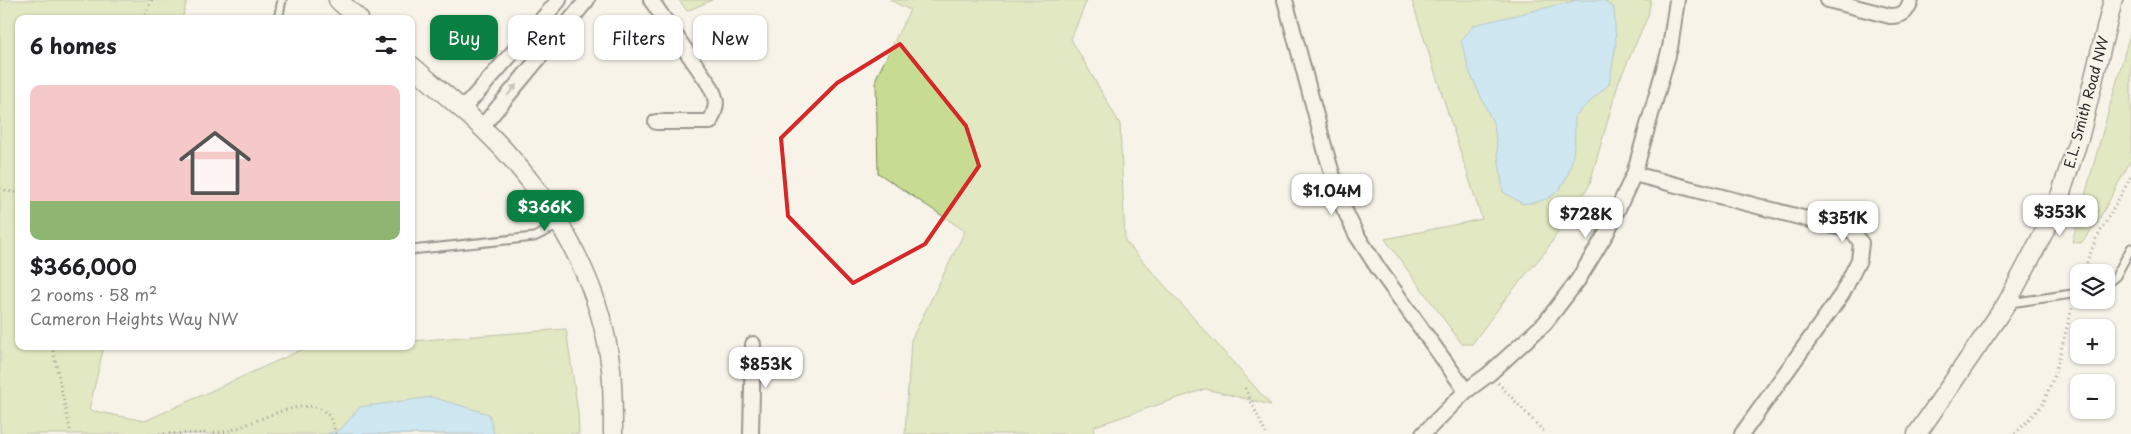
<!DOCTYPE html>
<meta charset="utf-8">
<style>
:root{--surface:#fff;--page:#f6f6f6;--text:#202124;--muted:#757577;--line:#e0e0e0;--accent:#0b8043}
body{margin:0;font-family:"Playpen Sans",sans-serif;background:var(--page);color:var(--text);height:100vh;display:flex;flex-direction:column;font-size:19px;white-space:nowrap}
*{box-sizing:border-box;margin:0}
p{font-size:16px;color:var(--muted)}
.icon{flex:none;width:28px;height:28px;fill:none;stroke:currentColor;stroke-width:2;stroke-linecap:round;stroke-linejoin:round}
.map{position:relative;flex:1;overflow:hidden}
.sheet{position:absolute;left:15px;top:15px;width:400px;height:335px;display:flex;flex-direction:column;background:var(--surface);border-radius:10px;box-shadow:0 1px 4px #0004}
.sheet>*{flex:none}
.guide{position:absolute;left:430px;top:15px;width:475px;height:45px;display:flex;gap:10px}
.tools{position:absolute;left:2070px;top:264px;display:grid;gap:10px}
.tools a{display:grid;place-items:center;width:45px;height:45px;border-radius:10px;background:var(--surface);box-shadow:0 1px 4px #0004;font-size:25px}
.price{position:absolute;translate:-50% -42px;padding:0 11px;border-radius:10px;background:#fff;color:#222;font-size:16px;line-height:32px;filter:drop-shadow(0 1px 2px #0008)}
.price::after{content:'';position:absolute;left:50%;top:30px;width:15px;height:11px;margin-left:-8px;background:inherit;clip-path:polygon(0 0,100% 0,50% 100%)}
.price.on{background:var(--accent);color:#fff}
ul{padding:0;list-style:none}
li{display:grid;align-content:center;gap:10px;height:265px;padding:0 15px}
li+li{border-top:1px solid var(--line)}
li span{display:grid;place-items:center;height:155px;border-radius:10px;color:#555}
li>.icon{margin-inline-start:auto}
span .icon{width:90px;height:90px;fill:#fffc;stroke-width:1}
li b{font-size:21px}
h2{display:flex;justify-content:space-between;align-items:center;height:60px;padding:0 15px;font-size:21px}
.chip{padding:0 18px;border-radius:10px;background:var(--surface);box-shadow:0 1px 4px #0004;font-size:18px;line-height:45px}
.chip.on{background:var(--accent);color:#fff}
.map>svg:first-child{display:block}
.green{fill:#c7dc92;stroke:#79845e}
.water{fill:#9bd9fc;stroke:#6e93a8}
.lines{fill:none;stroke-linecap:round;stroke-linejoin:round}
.service-casing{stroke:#2b2b2b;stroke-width:11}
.minor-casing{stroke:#2b2b2b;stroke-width:18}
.tertiary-casing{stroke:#2b2b2b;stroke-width:21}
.path{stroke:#2b2b2b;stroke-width:3;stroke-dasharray:1 4;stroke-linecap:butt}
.service{stroke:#f7f3e8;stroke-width:7}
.minor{stroke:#f7f3e8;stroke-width:14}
.tertiary{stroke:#f7f3e8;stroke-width:18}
.oneway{fill:#918f8a}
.marked{fill:none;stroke:#d62828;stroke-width:4;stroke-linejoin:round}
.labels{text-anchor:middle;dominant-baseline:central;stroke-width:4;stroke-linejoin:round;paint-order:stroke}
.street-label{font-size:14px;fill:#2b2b2b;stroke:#f7f3e8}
</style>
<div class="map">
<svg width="2131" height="434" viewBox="0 0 2131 434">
<rect width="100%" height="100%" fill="#f7f3e8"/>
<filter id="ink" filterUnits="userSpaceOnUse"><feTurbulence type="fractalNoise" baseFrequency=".02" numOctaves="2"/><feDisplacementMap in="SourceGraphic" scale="10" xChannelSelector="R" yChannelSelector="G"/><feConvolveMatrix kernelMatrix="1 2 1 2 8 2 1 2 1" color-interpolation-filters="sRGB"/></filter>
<g filter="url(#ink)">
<path class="green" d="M0,0H187L182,19H19V346H104L89,410L145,421L301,350L352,346H411V341L566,329L578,412L579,434H0Z
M679,0H712L687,11Z
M890,0H1087L1071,39L1120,124L1125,241L1271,405L1205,389L1095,426L1093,434H905L911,340L965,231L878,173L876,78L910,10Z
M1417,0H1651L1648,16L1619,81L1589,186L1545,252L1506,298L1472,344H1462L1385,239L1482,219L1412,1Z
M2131,30V160L2096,225L2081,243L2072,242Z"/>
<path class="water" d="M1578,0H1603L1614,8L1616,45L1609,84L1575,116C1575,144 1575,186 1546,199C1539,202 1530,203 1523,204L1503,192L1494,125L1470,73L1461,41L1474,25Z
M432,397L489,414L494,434H327L341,429L360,407Z"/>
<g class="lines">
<defs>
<path id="service" d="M278,19L282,0
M411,250L534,237L559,225
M2106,285L2116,276L2131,248
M2010,303L2079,293"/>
<path id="minor" d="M651,0L709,84C718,100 718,105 710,122H656
M1285,0L1326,153L1340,200L1356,234L1378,268L1466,391
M1828,0L1890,16C1903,16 1907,12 1911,0
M462,110L559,0
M481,128L587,0
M1634,174L1853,231L1861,243L1859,260L1842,294L1742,434
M751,434L753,344
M1423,434L1466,391L1489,374L1545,323L1578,280L1607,232L1634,174L1670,48L1677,0"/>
<path id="tertiary" d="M338,0L359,19
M411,65C445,95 482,124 512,159C563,218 602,290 611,369C613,391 613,412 613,434
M1917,434L2007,303L2055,211L2080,135L2113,0"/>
</defs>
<use href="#service" class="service-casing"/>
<use href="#minor" class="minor-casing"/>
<use href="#tertiary" class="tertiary-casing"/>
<path class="path" d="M143,19L152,0
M0,189L19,194
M2083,272L2096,239L2131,177
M52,346L71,434
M1498,383L1546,434
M1245,388L1266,434
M159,434C182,433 206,434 228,431C253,425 309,390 329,416C332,421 334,428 336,434
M2015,434L2043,404L2054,376L2073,305"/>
<use href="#service" class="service"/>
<use href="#minor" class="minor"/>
<use href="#tertiary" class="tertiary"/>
</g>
<defs><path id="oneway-solid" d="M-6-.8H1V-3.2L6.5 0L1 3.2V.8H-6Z" transform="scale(1.25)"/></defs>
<use class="oneway" href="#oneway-solid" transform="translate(512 90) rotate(-50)"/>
</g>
<path d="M0 0H2131V434H0ZM900,44L966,126L979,166L925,244L853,283L788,216L781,138L837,83Z" fill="#f7f3e8" fill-opacity=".55" fill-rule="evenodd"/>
<path class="marked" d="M900,44L966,126L979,166L925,244L853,283L788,216L781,138L837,83Z"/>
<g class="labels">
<g class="street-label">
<text transform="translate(2086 102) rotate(-75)">E.L. Smith Road NW</text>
</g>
</g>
</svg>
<div class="tools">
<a><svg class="icon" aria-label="layers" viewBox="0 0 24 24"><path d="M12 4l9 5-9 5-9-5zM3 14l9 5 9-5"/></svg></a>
<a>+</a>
<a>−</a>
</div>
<b class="price" style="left:1332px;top:216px">$1.04M</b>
<b class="price on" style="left:545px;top:232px">$366K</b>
<b class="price" style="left:2060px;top:237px">$353K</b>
<b class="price" style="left:1586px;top:239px">$728K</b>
<b class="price" style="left:1843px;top:243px">$351K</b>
<b class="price" style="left:766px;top:389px">$853K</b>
<div class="guide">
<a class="chip on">Buy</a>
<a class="chip">Rent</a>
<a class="chip">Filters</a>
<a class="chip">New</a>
</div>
<section class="sheet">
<h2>6 homes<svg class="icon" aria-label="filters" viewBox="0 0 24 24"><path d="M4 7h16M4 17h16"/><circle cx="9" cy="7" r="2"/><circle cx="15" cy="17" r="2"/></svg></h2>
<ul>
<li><span style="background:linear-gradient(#f6c9c9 75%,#8fb573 0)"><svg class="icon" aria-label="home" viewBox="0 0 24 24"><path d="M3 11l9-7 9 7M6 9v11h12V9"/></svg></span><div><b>$366,000</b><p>2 rooms · 58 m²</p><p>Cameron Heights Way NW</p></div></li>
</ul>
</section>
</div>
